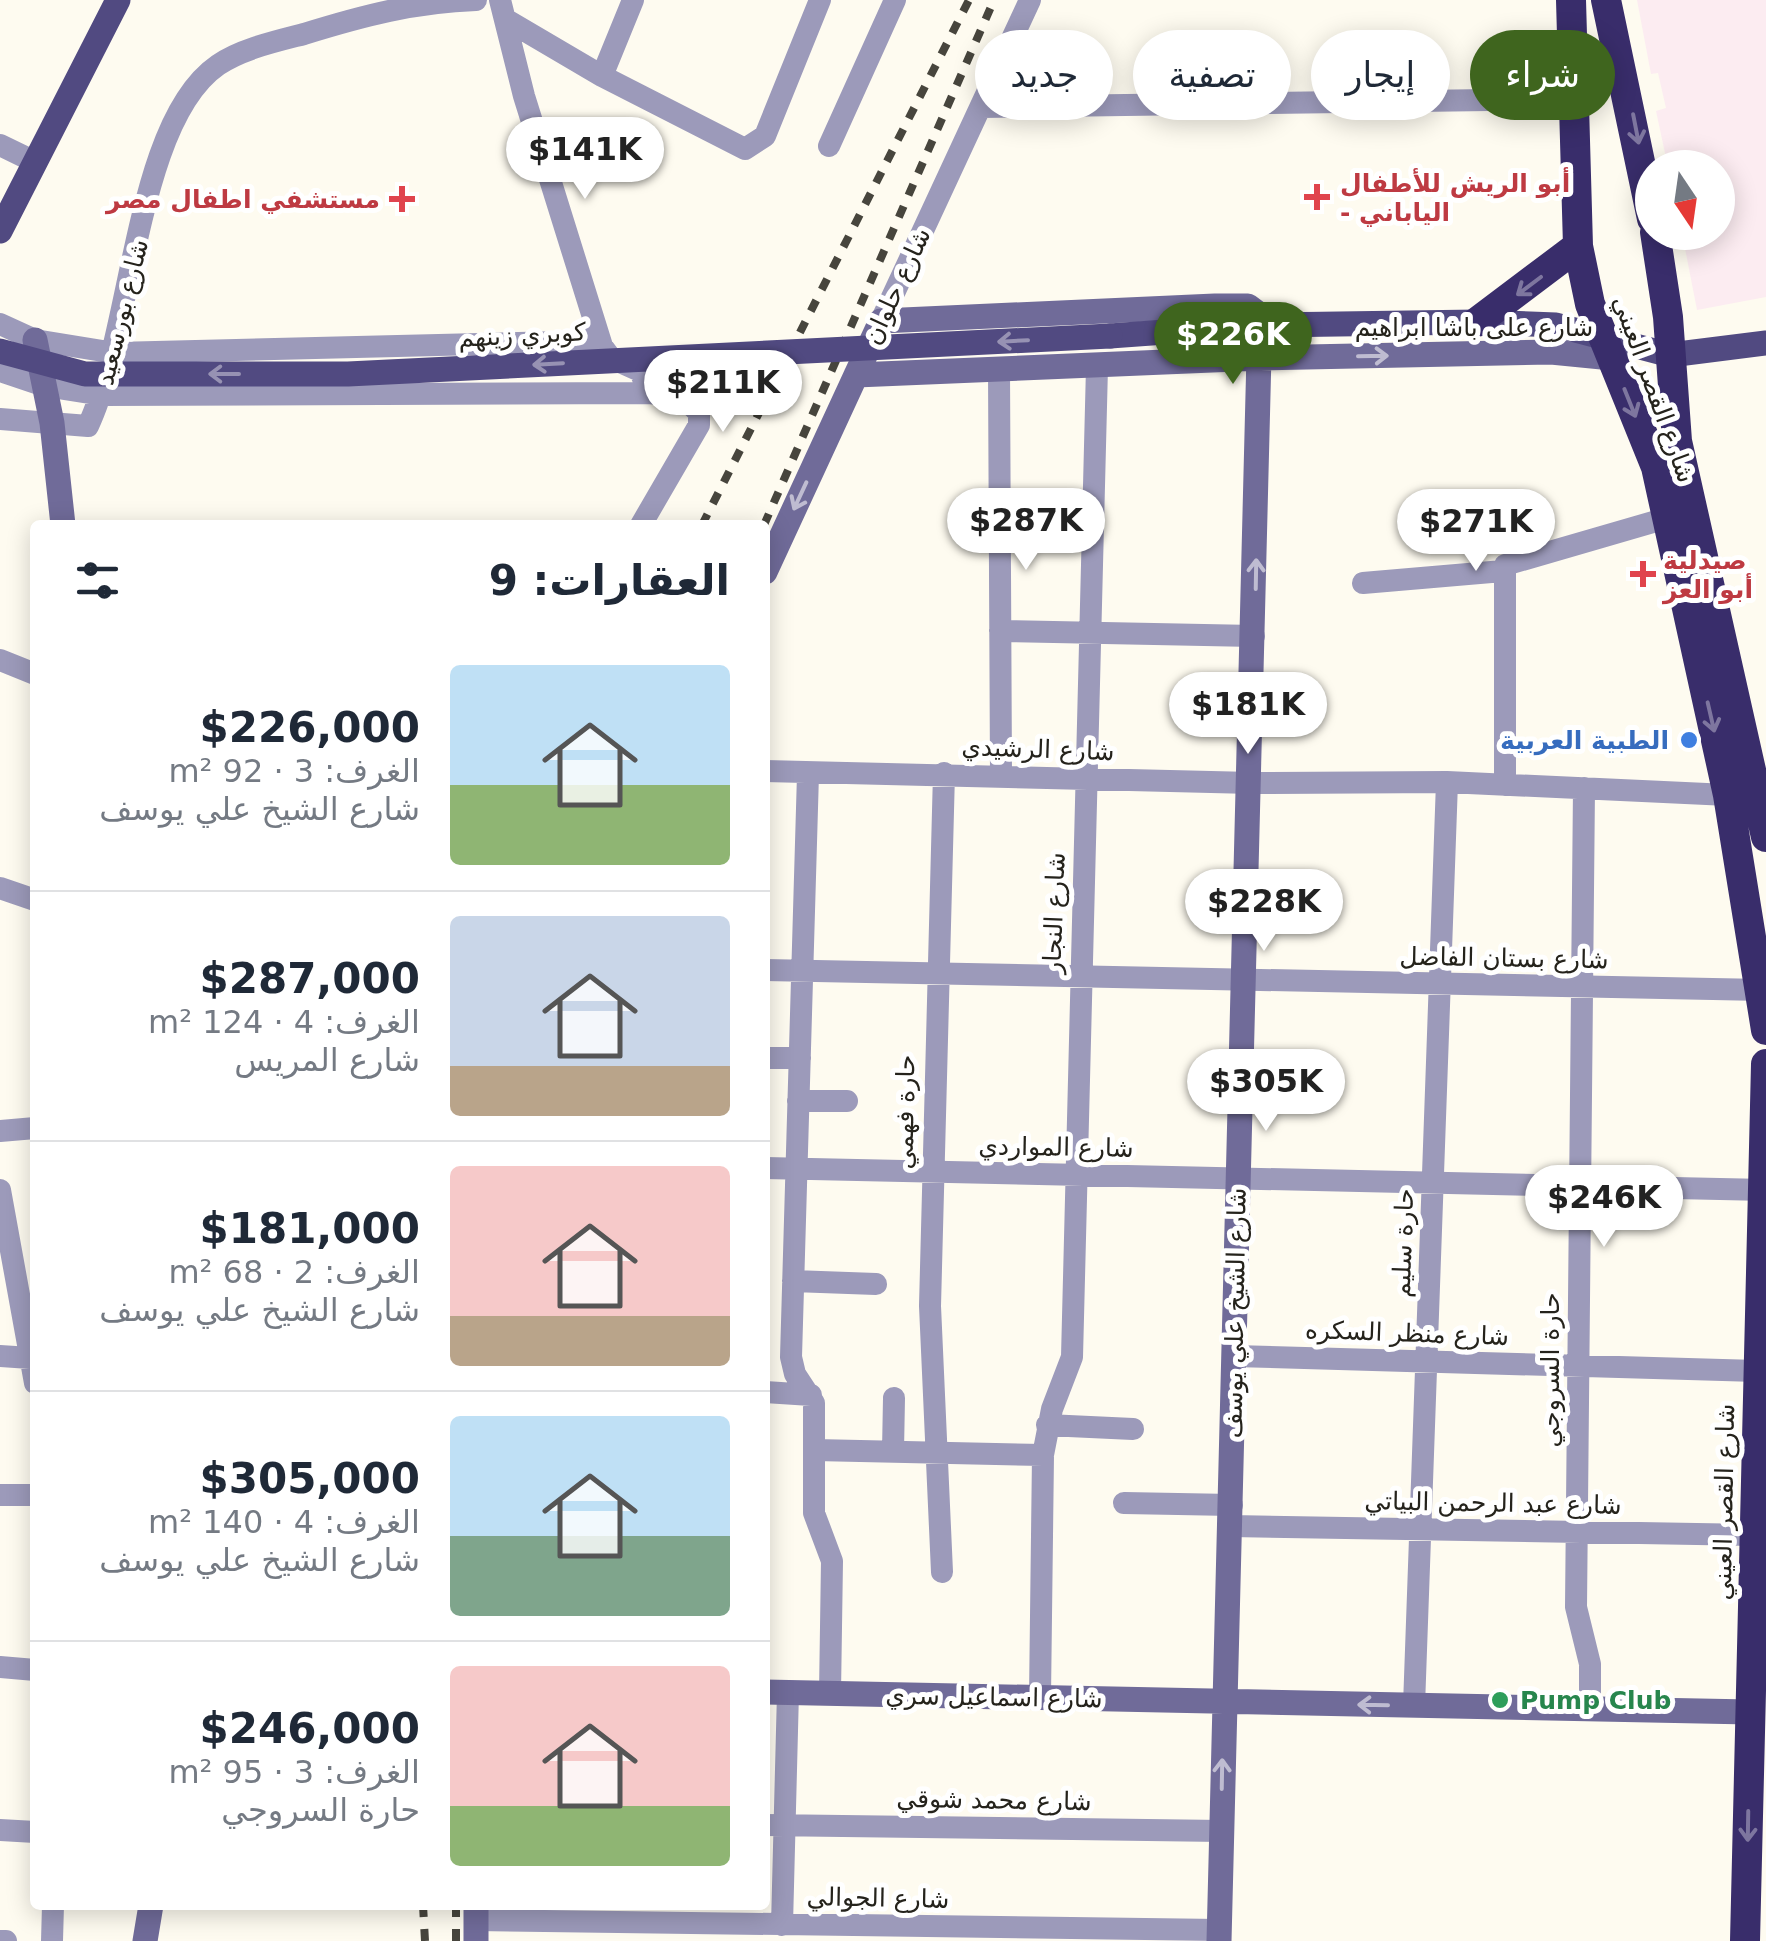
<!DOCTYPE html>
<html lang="ar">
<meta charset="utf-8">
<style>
:root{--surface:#fff;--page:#f2f2f3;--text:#1f2937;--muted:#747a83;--line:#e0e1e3;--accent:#3f651e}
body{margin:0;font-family:"DejaVu Sans","Noto Sans Arabic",sans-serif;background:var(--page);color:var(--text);direction:rtl;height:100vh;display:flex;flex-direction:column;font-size:38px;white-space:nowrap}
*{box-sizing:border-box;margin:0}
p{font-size:32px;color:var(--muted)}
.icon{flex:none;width:55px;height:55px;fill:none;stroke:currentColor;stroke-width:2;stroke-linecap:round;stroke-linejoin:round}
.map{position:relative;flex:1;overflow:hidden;direction:ltr}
.details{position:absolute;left:30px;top:520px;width:740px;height:1390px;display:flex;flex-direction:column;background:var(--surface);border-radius:10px;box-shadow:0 5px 25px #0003;direction:rtl}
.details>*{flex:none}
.guide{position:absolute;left:800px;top:30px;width:815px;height:90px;direction:rtl;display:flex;gap:20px}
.needle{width:65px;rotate:167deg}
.tools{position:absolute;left:1635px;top:150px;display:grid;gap:20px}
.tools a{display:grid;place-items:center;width:100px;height:100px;border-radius:50%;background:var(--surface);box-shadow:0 5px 25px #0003;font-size:50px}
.price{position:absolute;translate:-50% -85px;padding:0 22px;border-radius:35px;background:#fff;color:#222;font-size:32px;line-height:65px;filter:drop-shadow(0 2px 5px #0008)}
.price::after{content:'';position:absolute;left:50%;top:60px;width:30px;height:22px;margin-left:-15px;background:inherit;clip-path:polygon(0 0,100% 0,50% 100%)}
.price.current{background:var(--accent);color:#fff}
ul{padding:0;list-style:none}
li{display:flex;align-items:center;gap:30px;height:250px;padding:0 40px}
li+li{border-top:2px solid var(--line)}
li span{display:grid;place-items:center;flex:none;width:280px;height:200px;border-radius:10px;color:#555}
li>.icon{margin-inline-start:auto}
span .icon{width:120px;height:120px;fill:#fffc;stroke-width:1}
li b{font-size:42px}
h2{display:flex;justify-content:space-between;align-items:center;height:120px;padding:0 40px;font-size:42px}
.chip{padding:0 35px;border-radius:45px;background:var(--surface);box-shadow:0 5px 25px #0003;font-size:35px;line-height:90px}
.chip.current{background:var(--accent);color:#fff}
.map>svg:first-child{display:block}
.education{fill:#fcecf1}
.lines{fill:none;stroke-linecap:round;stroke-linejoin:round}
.street{stroke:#9c9aba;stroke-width:22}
.secondary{stroke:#706b99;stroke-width:25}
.primary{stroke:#514a81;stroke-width:25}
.highway{stroke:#392d6b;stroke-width:30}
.rail{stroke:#47453d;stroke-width:8;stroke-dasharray:12 12;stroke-linecap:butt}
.primary-bridge{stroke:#514a81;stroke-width:25}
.oneway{stroke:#7e769f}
.oneway2{stroke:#9792b3}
.oneway3{stroke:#bfbcd1}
.health-dot{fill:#e0444e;stroke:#fff;stroke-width:4}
.shop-dot{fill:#3f7fe0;stroke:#fff;stroke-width:4}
.leisure-dot{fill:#2e9e5b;stroke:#fff;stroke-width:4}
.labels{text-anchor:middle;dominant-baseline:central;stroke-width:10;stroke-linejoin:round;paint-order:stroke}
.health-label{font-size:25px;font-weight:bold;fill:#be3a42;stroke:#fff;text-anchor:start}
.street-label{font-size:25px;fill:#25231c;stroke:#fff}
.shop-label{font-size:25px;font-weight:bold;fill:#366cbe;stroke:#fff;text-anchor:end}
.leisure-label{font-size:25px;font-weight:bold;fill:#27864d;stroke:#fff;text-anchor:start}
</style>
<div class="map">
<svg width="1766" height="1941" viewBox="0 0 1766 1941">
<rect width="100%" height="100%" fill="#fefbf0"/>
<path class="education" d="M1637,0H1766V297L1697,310L1682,233L1718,232V168L1668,167L1656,111L1666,108L1658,73L1651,74Z"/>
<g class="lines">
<path class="street" d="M500,0L524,96L602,346L611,358L640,371L649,393
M505,19L602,76L745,149L765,136L820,0
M602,76L633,0
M981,107L1571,99
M0,145L33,161
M829,146L895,0
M881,321L1030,0
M0,324L35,340L115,353L600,341
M0,371L45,386L102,395L649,393L683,397L699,413V425L641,525
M999,371L1001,775
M0,419L88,426C133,331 135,122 218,65C241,49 277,41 304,34C362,16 415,2 476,0
M1363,583L1503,571
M1000,631L1254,636
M0,660L35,674
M765,771L1252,783L1447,782L1728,795
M808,774L791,1357L795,1374L814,1403V1513L832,1561L830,1693
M1505,785V565L1667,518
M1584,788L1576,1607L1590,1664V1710
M0,888L35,900
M765,970L1763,990
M765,1058H800
M798,1101H847
M0,1131L35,1128
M765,1168L1766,1190
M0,1190L35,1383
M793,1281L876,1284
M0,1356L30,1358
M1234,1356L1757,1371
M765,1392L811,1395
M1047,1425L1133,1429
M815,1450L1043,1455
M893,1451L894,1398
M0,1495H35
M1124,1503L1232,1505
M1231,1526L1754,1535
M942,1572L930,1306L944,773
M0,1667L35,1670
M1040,1697L1043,1455L1052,1409L1072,1357L1097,367
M1414,1706L1447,782
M765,1825L1222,1831
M0,1830L35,1832
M476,1920L1219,1930
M782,1925L788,1692
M0,1941H6
M52,1941L53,1905"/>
<path class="secondary" d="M35,340L52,423L63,525
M856,375L1260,358L1551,352L1612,358
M765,572L881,321L1215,306H1248L1260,315L1219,1941
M765,1692L1750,1712
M476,1905V1941
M145,1941L151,1905"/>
<path class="primary" d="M0,231L118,0
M1110,336L1262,325L1477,322L1556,325L1670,355L1766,343"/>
<path class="highway" d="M1571,0L1578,246L1590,304L1656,467L1728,795L1766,1030
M1606,0L1652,219
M1655,232L1668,317L1677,441L1766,837
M1477,322L1578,246
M1745,1941L1766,1064"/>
<path class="rail" d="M702,525L969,0
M764,525L994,0
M423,1905L425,1941
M456,1905V1941"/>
<path class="primary-bridge" d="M0,351L85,374H348L1110,336"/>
</g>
<defs><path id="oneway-shaft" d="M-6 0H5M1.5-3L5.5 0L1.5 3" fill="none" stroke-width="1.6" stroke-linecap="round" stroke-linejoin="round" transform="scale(2.5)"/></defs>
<g class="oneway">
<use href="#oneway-shaft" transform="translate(1636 129) rotate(79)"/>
<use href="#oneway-shaft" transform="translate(1529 286) rotate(143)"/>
<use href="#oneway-shaft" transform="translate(1630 403) rotate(68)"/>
<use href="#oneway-shaft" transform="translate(1711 717) rotate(77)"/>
<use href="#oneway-shaft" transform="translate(1748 1826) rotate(91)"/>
</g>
<g class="oneway2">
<use href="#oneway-shaft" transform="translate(1013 341) rotate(177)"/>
<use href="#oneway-shaft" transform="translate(548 364) rotate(177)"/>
<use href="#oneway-shaft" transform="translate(224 374) rotate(-180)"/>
</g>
<g class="oneway3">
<use href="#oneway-shaft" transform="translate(1373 356) rotate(-1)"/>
<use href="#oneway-shaft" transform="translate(800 496) rotate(115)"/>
<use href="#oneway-shaft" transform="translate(1256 574) rotate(-89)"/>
<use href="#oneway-shaft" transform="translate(1373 1705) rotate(-179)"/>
<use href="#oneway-shaft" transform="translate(1222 1774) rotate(-89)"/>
</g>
<g class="health-dot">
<path d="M1312 182h10v10h10v10h-10v10h-10v-10h-10v-10h10z"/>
<path d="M397 184h10v10h10v10h-10v10h-10v-10h-10v-10h10z"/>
<path d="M1638 559h10v10h10v10h-10v10h-10v-10h-10v-10h10z"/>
</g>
<circle class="shop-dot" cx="1689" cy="740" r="10"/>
<circle class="leisure-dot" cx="1500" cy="1700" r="10"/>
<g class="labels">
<g class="health-label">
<text x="1340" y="183">أبو الريش للأطفال<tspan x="1340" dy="29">- الياباني</tspan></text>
<text x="380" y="199" text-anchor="end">مستشفي اطفال مصر</text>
<text x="1663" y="560">صيدلية<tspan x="1663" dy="29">أبو العز</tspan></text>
</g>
<g class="street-label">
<text transform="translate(897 286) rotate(-65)">شارع حلوان</text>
<text transform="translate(122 312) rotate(-76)">شارع بورسعيد</text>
<text x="1474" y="327">شارع على باشا ابراهيم</text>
<text transform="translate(522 335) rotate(-3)">كوبري زينهم</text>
<text transform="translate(1654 389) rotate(70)">شارع القصر العيني</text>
<text transform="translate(1038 749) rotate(2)">شارع الرشيدي</text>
<text transform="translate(1054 913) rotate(-88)">شارع النجار</text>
<text transform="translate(1504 958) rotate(1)">شارع بستان الفاضل</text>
<text transform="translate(905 1112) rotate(-89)">حارة فهمي</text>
<text transform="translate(1056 1147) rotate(1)">شارع المواردي</text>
<text transform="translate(1403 1243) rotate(-88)">حارة سليم</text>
<text transform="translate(1235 1313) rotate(-89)">شارع الشيخ علي يوسف</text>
<text transform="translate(1407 1333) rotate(2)">شارع منظر السكره</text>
<text transform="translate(1550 1370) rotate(-90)">حارة السروجي</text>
<text transform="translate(1724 1502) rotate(-89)">شارع القصر العيني</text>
<text transform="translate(1493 1503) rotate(1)">شارع عبد الرحمن البياتي</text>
<text transform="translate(994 1697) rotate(1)">شارع اسماعيل سري</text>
<text transform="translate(994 1800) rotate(1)">شارع محمد شوقي</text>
<text transform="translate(878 1898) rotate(1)">شارع الجوالي</text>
</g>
<g class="shop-label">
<text x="1669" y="740">الطبية العربية</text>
</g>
<g class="leisure-label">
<text x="1520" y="1700">Pump Club</text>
</g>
</g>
</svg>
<div class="tools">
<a><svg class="needle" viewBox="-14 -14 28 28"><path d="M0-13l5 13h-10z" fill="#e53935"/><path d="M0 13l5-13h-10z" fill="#747a83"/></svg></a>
</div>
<b class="price" style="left:585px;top:202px">$141K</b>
<b class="price current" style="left:1233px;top:387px">$226K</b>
<b class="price" style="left:723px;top:435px">$211K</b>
<b class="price" style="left:1026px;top:573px">$287K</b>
<b class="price" style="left:1476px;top:574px">$271K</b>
<b class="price" style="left:1248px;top:757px">$181K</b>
<b class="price" style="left:1264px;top:954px">$228K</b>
<b class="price" style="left:1266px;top:1134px">$305K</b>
<b class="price" style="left:1604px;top:1250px">$246K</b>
<div class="guide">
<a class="chip current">شراء</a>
<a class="chip">إيجار</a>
<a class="chip">تصفية</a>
<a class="chip">جديد</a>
</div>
<section class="details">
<h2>العقارات: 9<svg class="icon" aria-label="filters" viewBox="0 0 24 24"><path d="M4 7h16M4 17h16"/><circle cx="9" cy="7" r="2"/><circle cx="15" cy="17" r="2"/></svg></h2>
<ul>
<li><span style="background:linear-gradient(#bfe0f5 60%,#8fb573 0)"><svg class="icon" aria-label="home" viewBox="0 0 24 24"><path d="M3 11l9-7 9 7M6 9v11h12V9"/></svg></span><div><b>$226,000</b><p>الغرف: 3 · 92 m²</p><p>شارع الشيخ علي يوسف</p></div></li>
<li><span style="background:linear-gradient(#c9d6e8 75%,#b9a48a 0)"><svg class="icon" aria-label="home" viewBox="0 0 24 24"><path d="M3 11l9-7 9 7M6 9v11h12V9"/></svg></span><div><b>$287,000</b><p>الغرف: 4 · 124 m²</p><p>شارع المريس</p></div></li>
<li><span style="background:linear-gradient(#f6c9c9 75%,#b9a48a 0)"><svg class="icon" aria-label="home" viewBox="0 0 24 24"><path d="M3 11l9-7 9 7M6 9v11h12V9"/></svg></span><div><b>$181,000</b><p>الغرف: 2 · 68 m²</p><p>شارع الشيخ علي يوسف</p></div></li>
<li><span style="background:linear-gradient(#bfe0f5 60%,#7fa58c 0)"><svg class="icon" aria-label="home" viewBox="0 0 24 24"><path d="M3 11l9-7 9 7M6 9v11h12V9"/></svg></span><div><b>$305,000</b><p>الغرف: 4 · 140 m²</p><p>شارع الشيخ علي يوسف</p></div></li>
<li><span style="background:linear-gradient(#f6c9c9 70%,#8fb573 0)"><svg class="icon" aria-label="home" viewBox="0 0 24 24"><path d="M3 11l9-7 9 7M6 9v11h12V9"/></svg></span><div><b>$246,000</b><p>الغرف: 3 · 95 m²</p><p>حارة السروجي</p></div></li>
</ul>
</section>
</div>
